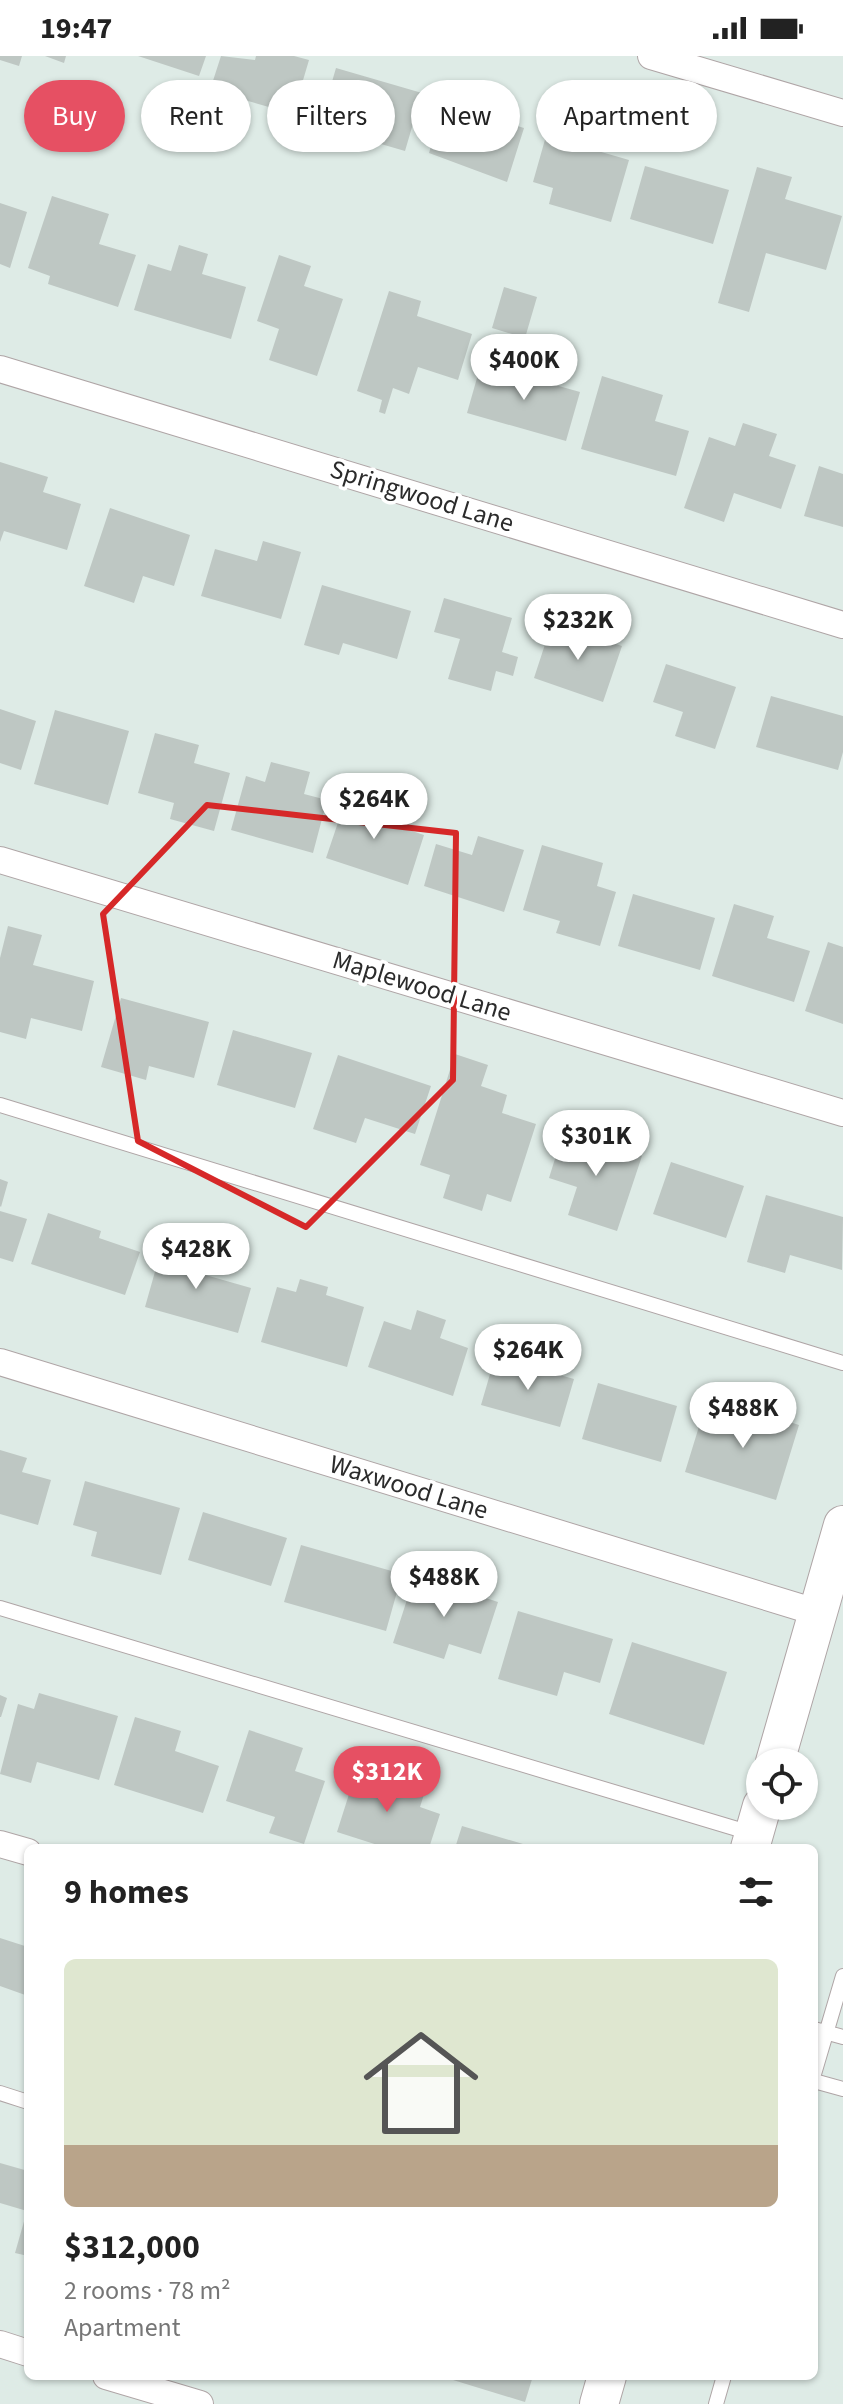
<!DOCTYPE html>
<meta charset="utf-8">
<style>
:root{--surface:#fff;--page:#f6f6f6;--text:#222;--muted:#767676;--line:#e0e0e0;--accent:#e65063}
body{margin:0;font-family:"Source Sans 3",sans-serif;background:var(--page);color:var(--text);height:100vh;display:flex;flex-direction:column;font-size:30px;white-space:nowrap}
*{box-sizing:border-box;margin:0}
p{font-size:26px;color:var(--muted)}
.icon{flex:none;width:44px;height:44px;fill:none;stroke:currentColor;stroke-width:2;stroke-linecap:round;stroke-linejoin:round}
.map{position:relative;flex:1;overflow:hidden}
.drawer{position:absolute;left:24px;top:1788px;width:794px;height:536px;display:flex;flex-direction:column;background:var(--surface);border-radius:12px;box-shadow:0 2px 6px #0004}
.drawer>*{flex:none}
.hud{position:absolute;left:24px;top:24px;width:796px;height:72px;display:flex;gap:16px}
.fabs{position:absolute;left:746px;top:1692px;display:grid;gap:16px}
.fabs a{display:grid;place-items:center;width:72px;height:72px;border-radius:50%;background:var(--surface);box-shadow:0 2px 6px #0004;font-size:40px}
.price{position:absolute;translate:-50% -68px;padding:0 18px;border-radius:28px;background:#fff;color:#222;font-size:26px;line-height:52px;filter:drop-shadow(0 2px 4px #0008)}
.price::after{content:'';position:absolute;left:50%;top:48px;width:24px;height:18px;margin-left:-12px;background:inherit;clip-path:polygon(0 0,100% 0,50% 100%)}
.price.on{background:var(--accent);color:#fff}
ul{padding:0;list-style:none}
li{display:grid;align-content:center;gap:16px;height:424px;padding:0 40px}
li+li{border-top:2px solid var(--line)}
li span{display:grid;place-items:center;height:248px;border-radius:12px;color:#555}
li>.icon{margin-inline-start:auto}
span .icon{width:144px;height:144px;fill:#fffc;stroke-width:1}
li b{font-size:34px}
h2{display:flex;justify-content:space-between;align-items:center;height:96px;padding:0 40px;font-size:34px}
.tag{padding:0 28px;border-radius:36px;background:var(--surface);box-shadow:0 2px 6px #0004;font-size:28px;line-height:72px}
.tag.on{background:var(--accent);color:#fff}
.status{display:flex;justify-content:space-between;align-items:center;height:56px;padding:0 40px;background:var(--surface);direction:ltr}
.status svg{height:22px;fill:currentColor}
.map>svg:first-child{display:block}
.building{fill:#bec7c3}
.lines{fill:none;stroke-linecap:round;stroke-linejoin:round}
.lane-casing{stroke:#afa5a6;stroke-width:16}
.street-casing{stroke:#afa5a6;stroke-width:28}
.secondary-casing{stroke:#afa5a6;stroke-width:40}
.lane{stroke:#fff;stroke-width:14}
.street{stroke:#fff;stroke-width:26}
.secondary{stroke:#fff;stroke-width:38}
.marked{fill:none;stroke:#d62828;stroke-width:6;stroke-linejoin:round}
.labels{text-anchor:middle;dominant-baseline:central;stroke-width:7;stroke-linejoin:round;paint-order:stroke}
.street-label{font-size:26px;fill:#2b2b2b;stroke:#fff}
</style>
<div class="status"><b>19:47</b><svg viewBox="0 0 49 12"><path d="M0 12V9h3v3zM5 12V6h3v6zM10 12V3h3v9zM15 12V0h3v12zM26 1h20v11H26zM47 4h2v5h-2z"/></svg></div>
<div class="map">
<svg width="843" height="2348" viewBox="0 0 843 2348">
<rect width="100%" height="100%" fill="#deebe6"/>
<path class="building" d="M0,0H22L19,10L0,4Z
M45,0H66L64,7Z
M138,0H206L199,20Z
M221,0L255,4L256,0H294L309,4L293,58L210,34Z
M336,12L422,37L405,95L319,70Z
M444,47L524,72L507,126L429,97Z
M546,80L629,104L611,166L549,148L553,132L533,126Z
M645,110L729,134L713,188L630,163Z
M757,111L792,121L785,143L842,160L826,214L766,197L749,256L718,247Z
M52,140L109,158L99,188L136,199L118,251L48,228L50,220L28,212Z
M0,147L27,156L10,212L0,208Z
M179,189L208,198L202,218L246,231L231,283L134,254L148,208L171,215Z
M279,199L311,210L304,230L343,243L317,320L269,304L279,273L257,265Z
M504,231L537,241L525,282L492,272Z
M389,235L421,245L417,260L472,278L458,324L418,311L409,338L393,332L385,358L379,356L382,344L357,335Z
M481,308L580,336L566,385L467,357Z
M602,320L663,339L655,365L689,375L676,420L581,393Z
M743,367L777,378L769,400L796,409L781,453L734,437L724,466L684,452L709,381L735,390Z
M0,406L48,421L43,436L81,448L67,494L4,475L0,486Z
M819,410L843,418V471L804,460Z
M110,452L190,479L174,530L143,520L134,547L84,530Z
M263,485L301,496L281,563L201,540L215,493L257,505Z
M322,529L411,555L397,603L343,587L339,599L304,589Z
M444,542L512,562L502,596L518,601L513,620L496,615L491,635L448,623L460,583L434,576Z
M552,567L622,590L603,646L534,622Z
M666,608L736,631L715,693L675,680L683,656L653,646Z
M771,640L843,660V696L838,714L756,691Z
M0,653L36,665L21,714L0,707Z
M55,654L129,675L108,749L34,728Z
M155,677L199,689L194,707L230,717L214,775L170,763L174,747L138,737Z
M271,706L310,716L304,738L327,744L313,797L231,774L246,720L265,726Z
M348,737L390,752L385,766L424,779L408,829L326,802Z
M478,780L524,794L504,856L424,830L436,788L472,799Z
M542,789L603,807L597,830L616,836L600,890L556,877L560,865L523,854Z
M633,838L715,862L700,914L618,890Z
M734,848L774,860L767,882L810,895L794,946L712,920Z
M8,870L42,879L33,909L94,925L82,975L31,962L26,983L0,976V902Z
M828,886L843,891V968L805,955Z
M121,942L209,966L194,1022L149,1010L146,1024L101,1011Z
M233,974L312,997L295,1052L217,1029Z
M455,998L488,1009L481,1030L507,1039L502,1057L536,1068L511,1146L487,1138L482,1155L443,1142L450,1119L420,1109Z
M338,999L431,1030L415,1078L365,1062L356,1087L313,1073Z
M564,1074L642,1100L617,1175L568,1159L577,1131L549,1122Z
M671,1106L744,1130L726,1182L653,1158Z
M0,1123L8,1126L1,1151L0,1150Z
M766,1139L843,1161L842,1214L790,1199L785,1217L747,1206Z
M0,1155L27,1163L13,1206L0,1202Z
M48,1157L101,1175L99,1182L140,1196L125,1239L31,1208Z
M180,1187L208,1195L202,1218L251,1232L238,1277L145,1251L160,1198L175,1203Z
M300,1223L328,1231L326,1239L364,1251L347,1311L261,1286L277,1231L296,1236Z
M417,1254L446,1264L440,1282L468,1292L453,1340L368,1311L384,1265L411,1274Z
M495,1301L574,1323L560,1371L481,1349Z
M598,1327L677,1350L661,1406L582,1383Z
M729,1347L799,1369L776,1444L685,1416L705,1351L726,1357Z
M0,1394L27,1402L22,1416L51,1424L38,1469L0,1458Z
M85,1425L180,1452L161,1519L91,1500L97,1476L73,1469Z
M203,1456L287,1482L271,1530L188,1504Z
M301,1489L402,1518L386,1575L284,1546Z
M415,1519L498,1546L481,1598L449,1588L444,1603L393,1587Z
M518,1555L613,1583L600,1627L564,1616L557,1640L498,1623Z
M632,1586L727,1616L704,1689L609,1658Z
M39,1637L118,1660L99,1724L37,1706L31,1727L0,1718L18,1648L34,1653Z
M0,1639L7,1642L1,1661H0Z
M135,1661L181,1675L175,1695L219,1710L203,1757L114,1729Z
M249,1674L303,1692L295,1715L325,1725L304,1788L269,1777L275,1761L226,1745Z
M357,1713L425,1735L420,1751L440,1758L429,1792H387L337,1776Z
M462,1770L533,1791V1792H455Z
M0,1882L28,1891V1940L0,1930Z
M0,2107L28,2115V2200L15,2197L27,2155L0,2147Z
M440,2320H533L525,2346Z"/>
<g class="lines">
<defs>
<path id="lane" d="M0,1049L843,1307
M0,1552L754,1778
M814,1973L843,1981
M814,2018L843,1920
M814,2025L843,2033
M0,2037L28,2046
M716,2348L724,2320"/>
<path id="street" d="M651,0L843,57
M0,313L843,569
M0,804L843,1057
M0,1306L819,1557
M0,1788L28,1796
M0,2288L28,2297
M106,2320L200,2348"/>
<path id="secondary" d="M775,1706L843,1469
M750,1792L762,1750
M599,2348L607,2320"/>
</defs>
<use href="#lane" class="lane-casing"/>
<use href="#street" class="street-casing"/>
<use href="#secondary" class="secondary-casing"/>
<use href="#lane" class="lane"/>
<use href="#street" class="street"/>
<use href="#secondary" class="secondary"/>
</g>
<path class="marked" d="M207,749L456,777L453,1024L306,1171L138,1085L103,858Z"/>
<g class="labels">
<g class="street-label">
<text transform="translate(422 440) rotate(17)">Springwood Lane</text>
<text transform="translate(422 930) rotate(17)">Maplewood Lane</text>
<text transform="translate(409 1431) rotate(17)">Waxwood Lane</text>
</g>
</g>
</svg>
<div class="fabs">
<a><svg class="icon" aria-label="locate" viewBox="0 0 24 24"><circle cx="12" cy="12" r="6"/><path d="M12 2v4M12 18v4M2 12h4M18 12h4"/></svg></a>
</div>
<b class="price" style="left:524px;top:346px">$400K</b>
<b class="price" style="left:578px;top:606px">$232K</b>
<b class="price" style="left:374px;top:785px">$264K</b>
<b class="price" style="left:596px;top:1122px">$301K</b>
<b class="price" style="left:196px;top:1235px">$428K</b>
<b class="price" style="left:528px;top:1336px">$264K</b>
<b class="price" style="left:743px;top:1394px">$488K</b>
<b class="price" style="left:444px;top:1563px">$488K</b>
<b class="price on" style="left:387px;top:1758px">$312K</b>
<div class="hud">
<a class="tag on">Buy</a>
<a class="tag">Rent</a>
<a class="tag">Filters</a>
<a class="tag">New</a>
<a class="tag">Apartment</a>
</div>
<section class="drawer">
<h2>9 homes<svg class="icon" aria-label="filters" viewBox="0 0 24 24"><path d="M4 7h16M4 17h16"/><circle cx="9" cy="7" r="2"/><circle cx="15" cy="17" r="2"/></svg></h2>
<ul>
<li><span style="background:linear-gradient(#dfe7d0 75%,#b9a48a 0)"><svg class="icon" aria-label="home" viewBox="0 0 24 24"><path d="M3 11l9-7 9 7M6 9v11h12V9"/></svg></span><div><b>$312,000</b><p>2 rooms · 78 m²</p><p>Apartment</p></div></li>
</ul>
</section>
</div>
